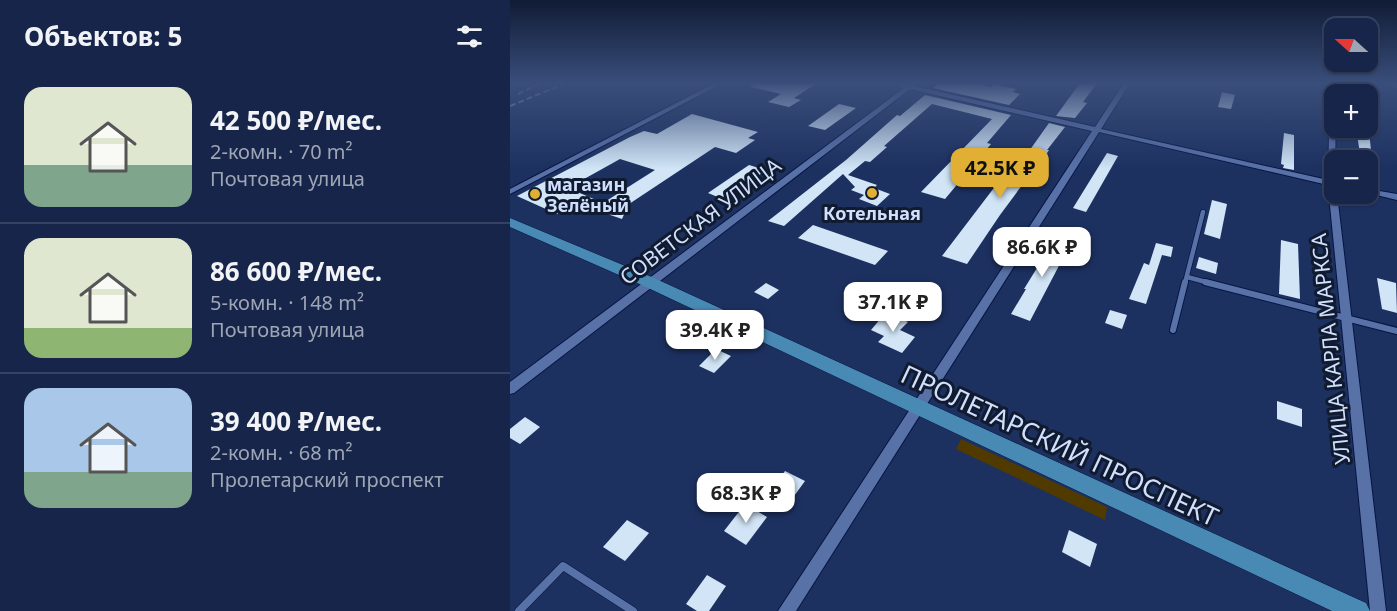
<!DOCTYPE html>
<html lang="ru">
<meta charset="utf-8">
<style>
:root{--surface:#162549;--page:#1f2d50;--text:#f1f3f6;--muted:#9ea5b4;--line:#354261;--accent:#e1af34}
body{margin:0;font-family:"Noto Sans",sans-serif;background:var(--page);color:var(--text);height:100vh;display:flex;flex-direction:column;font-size:22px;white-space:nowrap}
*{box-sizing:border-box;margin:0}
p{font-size:20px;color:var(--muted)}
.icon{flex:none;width:33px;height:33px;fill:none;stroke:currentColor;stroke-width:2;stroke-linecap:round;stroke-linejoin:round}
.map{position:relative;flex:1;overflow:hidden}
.panel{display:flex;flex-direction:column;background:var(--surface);width:510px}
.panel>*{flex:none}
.needle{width:39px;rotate:291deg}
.controls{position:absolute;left:814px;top:18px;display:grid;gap:12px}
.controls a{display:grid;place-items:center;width:54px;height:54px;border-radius:12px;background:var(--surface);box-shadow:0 2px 4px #0004,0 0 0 2px var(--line);font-size:30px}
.price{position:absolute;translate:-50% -51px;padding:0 14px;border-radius:12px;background:#fff;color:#222;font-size:20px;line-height:39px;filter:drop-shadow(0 2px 3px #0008)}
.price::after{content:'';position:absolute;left:50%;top:36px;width:18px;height:14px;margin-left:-9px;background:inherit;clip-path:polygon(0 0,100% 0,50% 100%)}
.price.active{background:var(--accent);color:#111}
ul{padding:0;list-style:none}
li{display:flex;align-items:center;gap:18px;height:150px;padding:0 24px}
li+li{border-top:2px solid var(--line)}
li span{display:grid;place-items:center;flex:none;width:168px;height:120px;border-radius:18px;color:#555}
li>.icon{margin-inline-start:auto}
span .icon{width:72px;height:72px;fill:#fffc;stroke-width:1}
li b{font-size:26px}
h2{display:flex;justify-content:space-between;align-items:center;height:72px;padding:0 24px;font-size:26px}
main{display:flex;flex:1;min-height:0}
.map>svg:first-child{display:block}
.green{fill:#513a00}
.building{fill:#d1e5f7;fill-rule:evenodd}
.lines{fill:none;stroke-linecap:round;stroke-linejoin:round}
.lane-far2-casing{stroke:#061645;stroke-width:6}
.lane-far1-casing{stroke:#061645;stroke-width:8}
.lane-casing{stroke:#061645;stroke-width:9}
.street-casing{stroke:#061645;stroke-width:2}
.secondary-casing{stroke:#061645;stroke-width:1}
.lane-far2{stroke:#5871a7;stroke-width:4.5}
.lane-far1{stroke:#5871a7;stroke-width:6}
.lane{stroke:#5871a7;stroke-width:8}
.street{fill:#5871a7;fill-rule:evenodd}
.secondary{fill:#498ab4;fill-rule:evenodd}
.rail{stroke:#8596bb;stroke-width:2;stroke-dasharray:6 3;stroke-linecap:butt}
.poi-dot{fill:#e1af34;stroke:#111b30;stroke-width:2}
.labels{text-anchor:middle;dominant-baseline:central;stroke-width:6;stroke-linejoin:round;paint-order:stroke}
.far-poi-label{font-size:18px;font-weight:bold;fill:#d0dffd;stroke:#111b30;text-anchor:start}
.street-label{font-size:21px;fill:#d0dffd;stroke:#111b30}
.near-street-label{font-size:26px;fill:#d0dffd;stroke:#111b30}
</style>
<main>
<section class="panel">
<h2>Объектов: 5<svg class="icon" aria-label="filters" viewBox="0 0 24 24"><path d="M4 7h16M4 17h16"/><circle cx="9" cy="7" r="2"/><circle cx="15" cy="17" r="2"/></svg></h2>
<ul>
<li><span style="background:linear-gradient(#dfe7d0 65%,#7fa58c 0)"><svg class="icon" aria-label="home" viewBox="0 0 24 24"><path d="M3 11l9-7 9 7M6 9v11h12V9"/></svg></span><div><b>42 500 ₽/мес.</b><p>2-комн. · 70 m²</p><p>Почтовая улица</p></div></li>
<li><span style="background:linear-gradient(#dfe7d0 75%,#8fb573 0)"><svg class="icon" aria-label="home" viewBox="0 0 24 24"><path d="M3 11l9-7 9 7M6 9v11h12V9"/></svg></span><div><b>86 600 ₽/мес.</b><p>5-комн. · 148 m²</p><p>Почтовая улица</p></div></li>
<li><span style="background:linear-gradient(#a9c7e8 70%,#7fa58c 0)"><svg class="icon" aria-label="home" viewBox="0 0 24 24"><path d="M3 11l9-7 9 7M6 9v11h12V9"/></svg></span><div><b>39 400 ₽/мес.</b><p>2-комн. · 68 m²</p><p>Пролетарский проспект</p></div></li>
</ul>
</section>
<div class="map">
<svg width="887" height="611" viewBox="0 0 887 611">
<rect width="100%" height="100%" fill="#1d3161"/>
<path class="green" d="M451,439L597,507L595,520L446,449Z"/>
<path class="building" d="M242,83H307L284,98L291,100L279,107L258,102L271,94L241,87Z
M429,83H464L481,87L483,84L506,89L503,92L510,94L499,105L423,88Z
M570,83H587L573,102L577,103L565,118L546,116Z
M712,92L725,95L721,109L708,107Z
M415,95L501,115L477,143L481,144L435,199L411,192L482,119L422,104L374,146L377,147L360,162L355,161L338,175L367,185L364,188L380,194L367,206L349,199L354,195L341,190L345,187L333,174L274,226L258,221L336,160L387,115L390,116Z
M329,104L346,108L315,130L298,126Z
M182,114L248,132L238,138L245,140L226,153L205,147L110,210L115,212L112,219L65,203L47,214L7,196L120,137L134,131L147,134ZM110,159L145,170L93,203L58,188Z
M539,123L555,127L537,150H539L526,170L524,169L490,215L457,264L432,256L493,176L500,178Z
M846,128L859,131L862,160H851Z
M774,133L784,135V170L773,168L774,165L771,164Z
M597,153L608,156L576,212L563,208Z
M239,165L256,170L215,200L198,193Z
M702,200L717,204L710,239L694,234Z
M303,225L378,251L365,265L288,238Z
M548,234L563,239L520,321L501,314L516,289H514Z
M771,240L788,244L790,299L769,294Z
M646,243L663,247L661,257L652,255L636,304L619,299L634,263L639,265Z
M689,257L708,263L706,274L686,268Z
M867,278L886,283L887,313L872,309Z
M256,283L269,290L258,299L244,292Z
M600,310L617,315L612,329L595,323Z
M376,312L398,322L390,330L405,337L392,353L368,342L374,336L361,330Z
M206,349L221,356L204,373L189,366Z
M767,401L792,409V427L767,419Z
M15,417L30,427L10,444L0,438V429Z
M275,471L295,481L279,503L259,492Z
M235,504L257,517L236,545L214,531Z
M117,520L139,533L115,561L93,547Z
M559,530L587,544L580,567L552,552Z
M197,575L216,586L199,611H187L176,604Z"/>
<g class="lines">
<defs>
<path id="lane-far2" d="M677,277L700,283
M675,283L693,212"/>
<path id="lane-far1" d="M695,282L887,331
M663,330L675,282"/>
<path id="lane" d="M9,611L53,566L123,611"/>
<path id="street" d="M205,83H213L0,194V189Z
M379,83L398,85L407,83L404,86L585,127L614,83H620L591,129L818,180L820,83H826L825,194H827L876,611H860L818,185L589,132L286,611H268L582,131L400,89L4,393L0,394V382L394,88Z
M867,83L887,84V88Z
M858,189L887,194V200L858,193Z"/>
<path id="secondary" d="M0,218L144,278L856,603L860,611H822L134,286L0,227Z"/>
</defs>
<use href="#lane-far2" class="lane-far2-casing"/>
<use href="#lane-far1" class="lane-far1-casing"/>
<use href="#lane" class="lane-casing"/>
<use href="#street" class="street-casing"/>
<use href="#secondary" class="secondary-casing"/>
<use href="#lane-far2" class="lane-far2"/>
<use href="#lane-far1" class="lane-far1"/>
<use href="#lane" class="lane"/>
<use href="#street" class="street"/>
<use href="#secondary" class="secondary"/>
<path class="rail" d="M8,94L31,83
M0,106L56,83"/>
</g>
<linearGradient id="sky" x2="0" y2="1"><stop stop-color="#101b35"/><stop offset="0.49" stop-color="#3a4e7b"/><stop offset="1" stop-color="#3a4e7b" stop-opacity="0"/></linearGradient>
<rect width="887" height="169" fill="url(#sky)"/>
<g class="poi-dot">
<circle cx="362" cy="193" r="6"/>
<circle cx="25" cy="194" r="6"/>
</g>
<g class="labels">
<g class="far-poi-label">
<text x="37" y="184">магазин<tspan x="37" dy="21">Зелёный</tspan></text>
<text x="362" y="213" text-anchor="middle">Котельная</text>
</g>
<g class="street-label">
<text transform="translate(190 221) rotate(-37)">СОВЕТСКАЯ УЛИЦА</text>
<text transform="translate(820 349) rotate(-96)">УЛИЦА КАРЛА МАРКСА</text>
</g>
<g class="near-street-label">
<text transform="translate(550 445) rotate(25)">ПРОЛЕТАРСКИЙ ПРОСПЕКТ</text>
</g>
</g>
</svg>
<div class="controls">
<a><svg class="needle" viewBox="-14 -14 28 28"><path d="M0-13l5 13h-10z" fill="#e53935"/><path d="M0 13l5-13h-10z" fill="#9ea5b4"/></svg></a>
<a>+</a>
<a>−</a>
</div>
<b class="price active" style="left:490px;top:199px">42.5K ₽</b>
<b class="price" style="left:532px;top:278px">86.6K ₽</b>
<b class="price" style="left:383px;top:333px">37.1K ₽</b>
<b class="price" style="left:205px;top:361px">39.4K ₽</b>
<b class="price" style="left:236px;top:524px">68.3K ₽</b>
</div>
</main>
